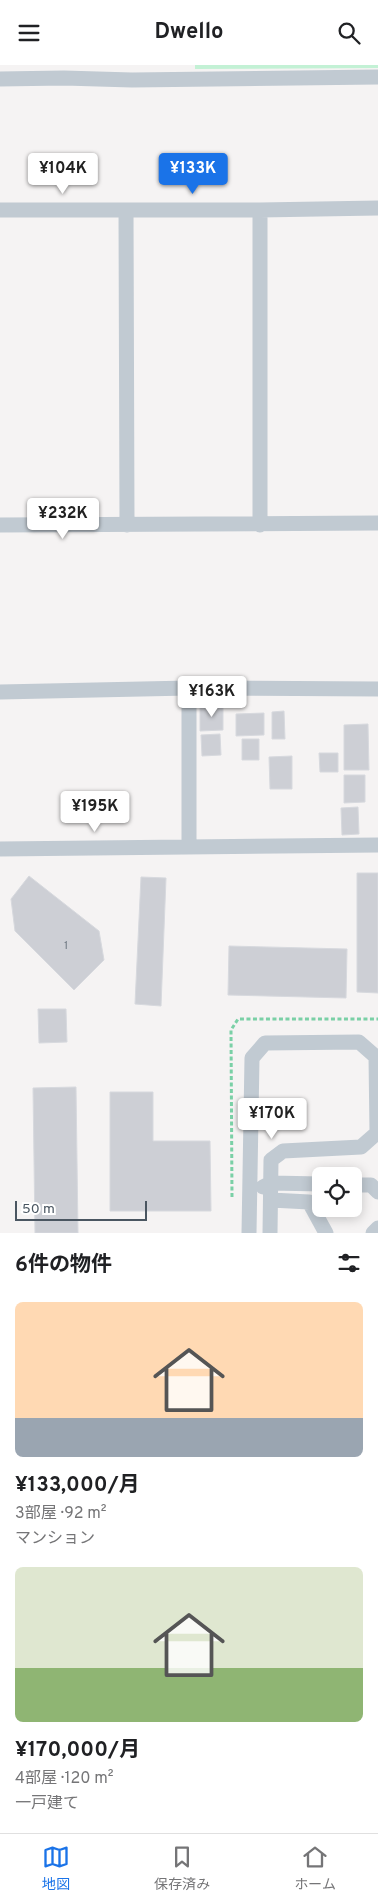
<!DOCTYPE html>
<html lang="ja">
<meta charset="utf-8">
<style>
:root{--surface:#fff;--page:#f2f2f2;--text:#202124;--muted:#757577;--line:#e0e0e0;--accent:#1a73e8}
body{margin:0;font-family:Overpass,"Noto Sans JP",sans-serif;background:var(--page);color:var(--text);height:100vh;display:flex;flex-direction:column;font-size:19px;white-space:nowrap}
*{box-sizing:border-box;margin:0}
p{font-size:16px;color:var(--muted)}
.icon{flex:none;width:28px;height:28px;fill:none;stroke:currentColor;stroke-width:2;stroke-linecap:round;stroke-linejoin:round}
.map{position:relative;height:1168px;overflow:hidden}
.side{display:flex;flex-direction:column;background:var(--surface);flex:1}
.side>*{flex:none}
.fabs{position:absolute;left:312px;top:1102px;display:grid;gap:10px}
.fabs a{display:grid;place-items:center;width:50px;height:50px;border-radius:8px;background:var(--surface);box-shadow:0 2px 12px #0003;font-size:25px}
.scale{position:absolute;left:15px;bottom:12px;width:132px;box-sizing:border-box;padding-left:5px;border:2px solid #4a5661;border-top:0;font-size:14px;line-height:18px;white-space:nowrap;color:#4a5661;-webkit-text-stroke:4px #fff;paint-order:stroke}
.price{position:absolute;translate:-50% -42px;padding:0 11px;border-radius:5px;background:#fff;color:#222;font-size:16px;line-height:32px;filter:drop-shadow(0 1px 2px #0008)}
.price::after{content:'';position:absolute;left:50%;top:30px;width:15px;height:11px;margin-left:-8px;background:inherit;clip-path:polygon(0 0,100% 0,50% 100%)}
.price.selected{background:var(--accent);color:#fff}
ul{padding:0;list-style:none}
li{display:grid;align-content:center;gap:10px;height:265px;padding:0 15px}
li span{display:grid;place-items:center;height:155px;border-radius:8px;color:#555}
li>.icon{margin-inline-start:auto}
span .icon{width:90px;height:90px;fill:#fffc;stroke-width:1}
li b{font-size:21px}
h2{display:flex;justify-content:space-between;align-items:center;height:60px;padding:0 15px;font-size:21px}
header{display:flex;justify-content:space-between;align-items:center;height:65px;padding:0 15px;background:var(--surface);font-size:22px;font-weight:700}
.menu{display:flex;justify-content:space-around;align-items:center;height:70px;border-top:1px solid var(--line);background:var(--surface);font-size:14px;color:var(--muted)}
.menu a{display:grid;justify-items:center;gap:2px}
.menu .selected{color:var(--accent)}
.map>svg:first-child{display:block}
.green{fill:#c3f1d5}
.building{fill:#cdcfd5;stroke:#d7d9de}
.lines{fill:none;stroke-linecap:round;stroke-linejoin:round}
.path{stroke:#7ad0a6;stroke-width:3;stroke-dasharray:4 2.5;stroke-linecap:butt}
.street{stroke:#c1cad2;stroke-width:15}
.labels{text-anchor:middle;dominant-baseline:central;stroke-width:5;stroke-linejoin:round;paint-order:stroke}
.number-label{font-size:11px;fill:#6b747e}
</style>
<header><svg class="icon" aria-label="menu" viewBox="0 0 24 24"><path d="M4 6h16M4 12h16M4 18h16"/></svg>Dwello<svg class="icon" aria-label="search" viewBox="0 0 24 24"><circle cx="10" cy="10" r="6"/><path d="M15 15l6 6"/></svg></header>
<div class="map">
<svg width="378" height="1168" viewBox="0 0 378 1168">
<rect width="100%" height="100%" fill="#f5f3f3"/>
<path class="green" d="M195,0H378V3L195,4Z"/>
<path class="building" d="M223,640V665L200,666V641Z
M284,646L285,674H272V647Z
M264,648V670L236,671V649Z
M368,659L369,705H344V660Z
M220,669L221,690L202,691L201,670Z
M242,674H259V695H242Z
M319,688H338V707H320Z
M292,691V724H270L269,692Z
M344,710H365V737L344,738Z
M358,742L359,769L342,770L341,743Z
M357,808H378V928L357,927Z
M29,811L99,866L104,895L74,925L15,866L11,834Z
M141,812L166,813L161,941L135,939Z
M229,881L347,884L346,933L228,930Z
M38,944H66L67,977L39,978Z
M76,1022L78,1168H35L33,1023Z
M110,1027H153V1076H210L211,1146H110Z"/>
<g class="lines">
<path class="path" d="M232,1132L231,965L238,954H378"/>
<path class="street" d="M0,14L64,13L132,15L378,12
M0,145H260L378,143
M126,145L127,460
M260,145V460
M0,460L378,458
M189,623V782
M0,627L189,623L378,624
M0,784L378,780
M354,1120H371L378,1127
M263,1122L271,1118L321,1119
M271,1135L309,1137L326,1168
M249,1168L252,993L265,978L359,977L376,992L377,1068L361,1082L283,1086L271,1095L270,1168
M373,1168L378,1163"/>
</g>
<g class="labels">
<g class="number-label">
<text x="66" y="881">1</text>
</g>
</g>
</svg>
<div class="fabs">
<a><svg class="icon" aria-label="locate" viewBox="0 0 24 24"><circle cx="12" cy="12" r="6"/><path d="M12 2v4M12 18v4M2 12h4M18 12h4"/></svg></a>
</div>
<div class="scale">50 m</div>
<b class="price" style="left:63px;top:130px">¥104K</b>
<b class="price selected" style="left:193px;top:130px">¥133K</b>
<b class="price" style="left:63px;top:475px">¥232K</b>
<b class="price" style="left:212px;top:653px">¥163K</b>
<b class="price" style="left:95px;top:768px">¥195K</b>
<b class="price" style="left:272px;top:1075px">¥170K</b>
</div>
<section class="side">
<h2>6件の物件<svg class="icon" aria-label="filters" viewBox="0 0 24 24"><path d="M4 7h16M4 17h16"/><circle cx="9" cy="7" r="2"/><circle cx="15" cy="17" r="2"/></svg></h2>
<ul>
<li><span style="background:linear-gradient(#ffd9b3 75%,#9aa5b1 0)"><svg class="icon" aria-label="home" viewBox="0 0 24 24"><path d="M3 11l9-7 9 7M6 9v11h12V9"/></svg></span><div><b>¥133,000/月</b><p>3部屋 · 92 m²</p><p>マンション</p></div></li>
<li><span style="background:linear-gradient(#dfe7d0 65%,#8fb573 0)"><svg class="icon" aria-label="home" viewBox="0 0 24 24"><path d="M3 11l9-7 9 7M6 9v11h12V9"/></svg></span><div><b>¥170,000/月</b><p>4部屋 · 120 m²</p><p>一戸建て</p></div></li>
</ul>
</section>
<nav class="menu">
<a class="selected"><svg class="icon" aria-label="map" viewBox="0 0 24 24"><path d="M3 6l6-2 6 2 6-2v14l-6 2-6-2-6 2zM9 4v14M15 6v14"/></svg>地図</a>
<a><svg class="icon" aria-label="saved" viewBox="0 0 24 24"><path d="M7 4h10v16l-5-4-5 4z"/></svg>保存済み</a>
<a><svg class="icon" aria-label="home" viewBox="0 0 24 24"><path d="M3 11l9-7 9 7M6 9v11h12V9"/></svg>ホーム</a>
</nav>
